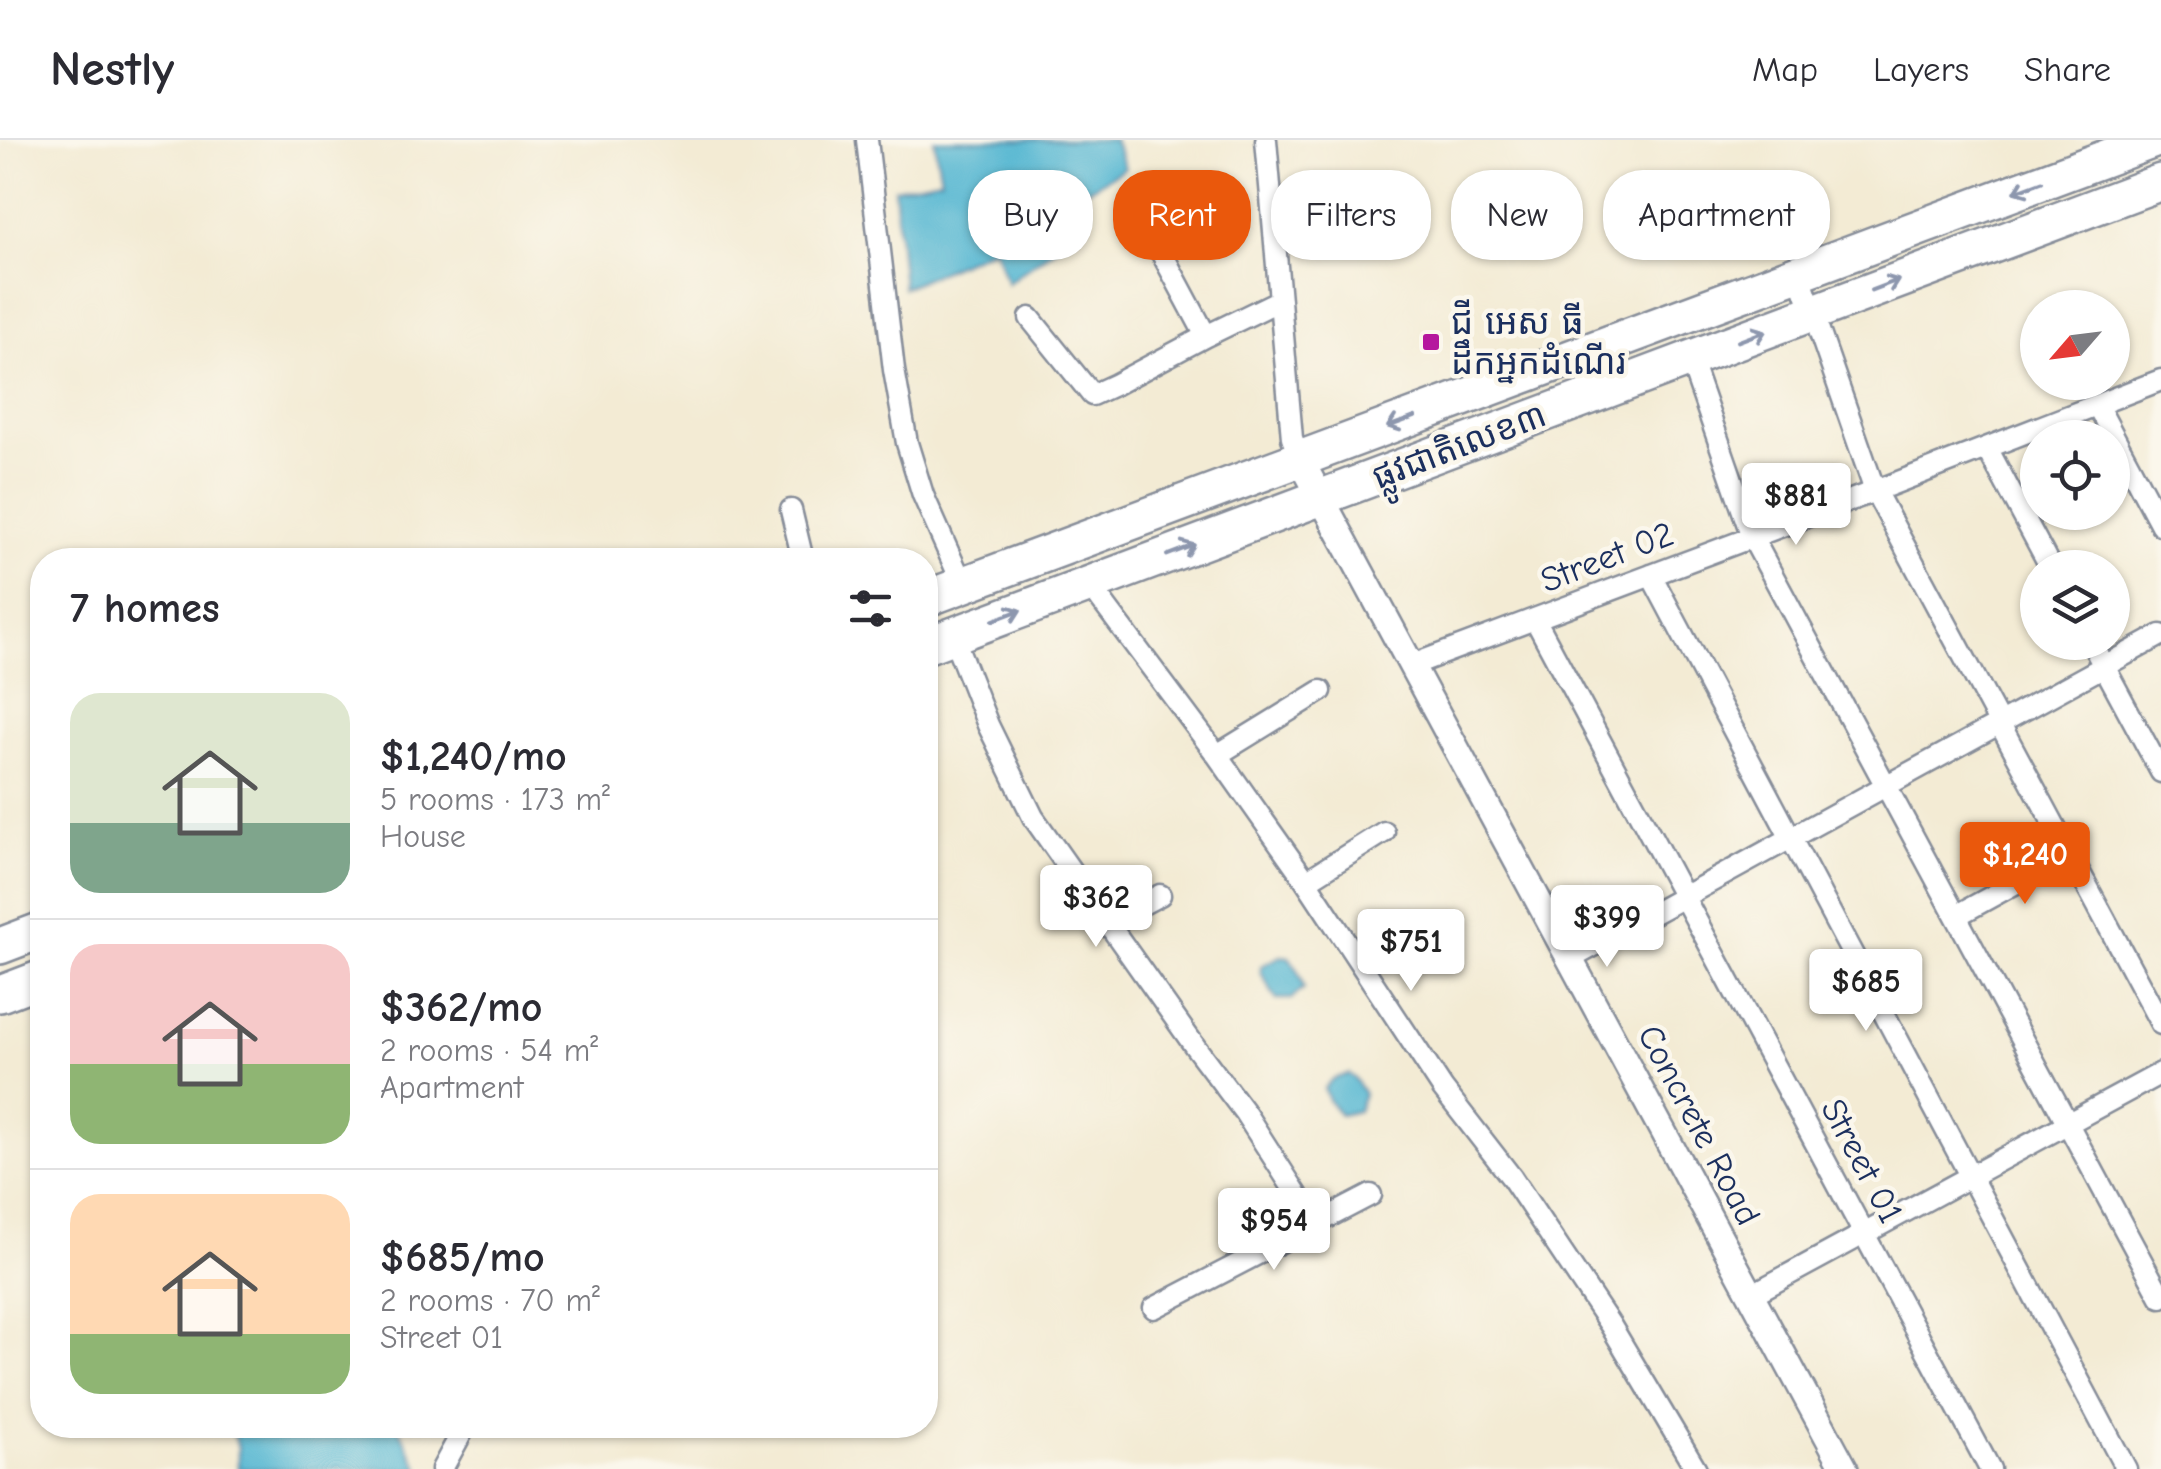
<!DOCTYPE html>
<meta charset="utf-8">
<style>
:root{--surface:#fff;--page:#f2f2f3;--text:#2b2b33;--muted:#7c7c81;--line:#e1e1e2;--accent:#ea580c}
body{margin:0;font-family:"Comic Neue","Noto Sans Khmer",sans-serif;background:var(--page);color:var(--text);height:100vh;display:flex;flex-direction:column;font-size:38px;white-space:nowrap}
*{box-sizing:border-box;margin:0}
p{font-size:32px;color:var(--muted)}
.icon{flex:none;width:55px;height:55px;fill:none;stroke:currentColor;stroke-width:2;stroke-linecap:round;stroke-linejoin:round}
.map{position:relative;flex:1;overflow:hidden}
.drawer{position:absolute;left:30px;top:408px;width:908px;height:890px;display:flex;flex-direction:column;background:var(--surface);border-radius:40px;box-shadow:0 2px 8px #0004}
.drawer>*{flex:none}
.guide{position:absolute;left:968px;top:30px;width:950px;height:90px;display:flex;gap:20px}
.needle{width:65px;rotate:242deg}
.controls{position:absolute;left:2020px;top:150px;display:grid;gap:20px}
.controls a{display:grid;place-items:center;width:110px;height:110px;border-radius:50%;background:var(--surface);box-shadow:0 2px 8px #0004;font-size:50px}
.price{position:absolute;translate:-50% -85px;padding:0 22px;border-radius:10px;background:#fff;color:#222;font-size:32px;line-height:65px;filter:drop-shadow(0 2px 5px #0008)}
.price::after{content:'';position:absolute;left:50%;top:60px;width:30px;height:22px;margin-left:-15px;background:inherit;clip-path:polygon(0 0,100% 0,50% 100%)}
.price.active{background:var(--accent);color:#fff}
ul{padding:0;list-style:none}
li{display:flex;align-items:center;gap:30px;height:250px;padding:0 40px}
li+li{border-top:2px solid var(--line)}
li span{display:grid;place-items:center;flex:none;width:280px;height:200px;border-radius:30px;color:#555}
li>.icon{margin-inline-start:auto}
span .icon{width:120px;height:120px;fill:#fffc;stroke-width:1}
li b{font-size:42px}
h2{display:flex;justify-content:space-between;align-items:center;height:120px;padding:0 40px;font-size:42px}
.tag{padding:0 35px;border-radius:40px;background:var(--surface);box-shadow:0 2px 8px #0004;font-size:35px;line-height:90px}
.tag.active{background:var(--accent);color:#fff}
header{display:flex;align-items:center;gap:60px;box-sizing:border-box;height:140px;padding:0 50px;background:var(--surface);border-bottom:2px solid var(--line)}
header strong{font-size:48px}
nav{display:flex;gap:55px;margin-inline-start:auto;font-size:35px}
.map>svg:first-child{display:block}
.water{fill:#52b6d1;stroke:#367298;stroke-width:2.5}
.lines{fill:none;stroke-linecap:round;stroke-linejoin:round}
.minor-casing{stroke:#878d99;stroke-width:25}
.tertiary-casing{stroke:#878d99;stroke-width:30}
.trunk-casing{stroke:#878d99;stroke-width:40}
.minor{stroke:#fff;stroke-width:20}
.tertiary{stroke:#fff;stroke-width:25}
.trunk{stroke:#fff;stroke-width:35}
.oneway{stroke:#8d97ae}
.poi-dot{fill:#b5179e;stroke:#fbf7ec;stroke-width:4}
.labels{text-anchor:middle;dominant-baseline:central;stroke-width:9;stroke-linejoin:round;paint-order:stroke}
.poi-label{font-size:35px;fill:#1b2f5e;stroke:#fbf7ec;text-anchor:start}
.street-label{font-size:35px;fill:#1b2f5e;stroke:#fbf7ec}
</style>
<header>
<strong>Nestly</strong>
<nav><a>Map</a><a>Layers</a><a>Share</a></nav>
</header>
<div class="map">
<svg width="2161" height="1329" viewBox="0 0 2161 1329">
<rect width="100%" height="100%" fill="#fbf7ec"/>
<filter id="ink" filterUnits="userSpaceOnUse"><feTurbulence type="fractalNoise" baseFrequency=".01" numOctaves="2"/><feDisplacementMap in="SourceGraphic" scale="20" xChannelSelector="R" yChannelSelector="G"/><feConvolveMatrix kernelMatrix="1 2 1 2 8 2 1 2 1" color-interpolation-filters="sRGB"/></filter>
<filter id="wash" filterUnits="userSpaceOnUse"><feTurbulence type="fractalNoise" baseFrequency=".0048" numOctaves="4" result="noise"/><feDisplacementMap in="SourceGraphic" scale="40" xChannelSelector="R" yChannelSelector="G"/><feGaussianBlur stdDeviation="2.25" result="paint"/><feColorMatrix in="noise" values="0 0 0 0 0 0 0 0 0 0 0 0 0 0 0 0 0 1.4 0 .05"/><feComposite in="paint" operator="in"/></filter>
<g filter="url(#wash)">
<rect width="100%" height="100%" fill="#f3ebd4"/>
<path class="water" d="M934,0H1114L1125,28L1075,57L1088,84L1007,143L994,108L903,148L894,48L941,39Z
M1281,816L1289,817L1298,830L1304,848L1291,859H1276L1261,833V826Z
M1349,934L1354,938L1364,954L1358,971L1340,975L1328,960L1324,949L1332,939Z
M229,1285H397L420,1329H238V1307Z"/>
</g>
<g filter="url(#ink)">
<g class="lines">
<defs>
<path id="minor" d="M867,0L894,230L907,303L923,355L963,445
M1266,0L1292,298L1300,319
M1152,95L1206,196
M1799,133L1875,351L2161,884
M1030,178L1092,255L1116,244L1206,196L1278,161
M1690,219L1752,397L2161,1157
M2097,265L2161,385
M1987,308L2051,428
M791,370L803,420
M1651,435L2126,1329
M1089,444L1217,615L1306,741L1443,949L1512,1038L1611,1186L1696,1329
M1535,479L1990,1329
M953,496L988,585L1033,677L1196,908L1245,973L1316,1084
M2091,502L2161,632
M1412,525L1875,351L2161,240
M1217,615L1321,551
M1306,741L1384,692
M1956,776L2069,714
M1107,783L1160,755
M1570,819L2161,495
M1751,1155L2161,933
M1154,1168L1371,1055
M442,1329L466,1285"/>
<path id="tertiary" d="M1300,319L1845,1329"/>
<path id="trunk" d="M925,459L2154,0
M925,506L2161,42
M0,806L42,790
M0,854L42,838"/>
</defs>
<use href="#minor" class="minor-casing"/>
<use href="#tertiary" class="tertiary-casing"/>
<use href="#trunk" class="trunk-casing"/>
<use href="#minor" class="minor"/>
<use href="#tertiary" class="tertiary"/>
<use href="#trunk" class="trunk"/>
</g>
<defs><path id="oneway-shaft" d="M-6 0H5M1.5-3L5.5 0L1.5 3" fill="none" stroke-width="1.6" stroke-linecap="round" stroke-linejoin="round" transform="scale(2.5)"/></defs>
<g class="oneway">
<use href="#oneway-shaft" transform="translate(2028 47) rotate(159)"/>
<use href="#oneway-shaft" transform="translate(1885 145) rotate(-21)"/>
<use href="#oneway-shaft" transform="translate(1752 196) rotate(-21)"/>
<use href="#oneway-shaft" transform="translate(1401 282) rotate(160)"/>
<use href="#oneway-shaft" transform="translate(1181 410) rotate(-21)"/>
<use href="#oneway-shaft" transform="translate(1007 475) rotate(-21)"/>
</g>
</g>
<rect class="poi-dot" x="1421" y="192" width="20" height="20" rx="5"/>
<g class="labels">
<g class="poi-label">
<text x="1451" y="182">ជី អេស ធី<tspan x="1451" dy="40">ដឹកអ្នកដំណើរ</tspan></text>
</g>
<g class="street-label">
<text transform="translate(1459 306) rotate(-21)">ផ្លូវជាតិលេខ៣</text>
<text transform="translate(1607 417) rotate(-21)">Street 02</text>
<text transform="translate(1699 985) rotate(62)">Concrete Road</text>
<text transform="translate(1862 1021) rotate(62)">Street 01</text>
</g>
</g>
</svg>
<div class="controls">
<a><svg class="needle" viewBox="-14 -14 28 28"><path d="M0-13l5 13h-10z" fill="#e53935"/><path d="M0 13l5-13h-10z" fill="#7c7c81"/></svg></a>
<a><svg class="icon" aria-label="locate" viewBox="0 0 24 24"><circle cx="12" cy="12" r="6"/><path d="M12 2v4M12 18v4M2 12h4M18 12h4"/></svg></a>
<a><svg class="icon" aria-label="layers" viewBox="0 0 24 24"><path d="M12 4l9 5-9 5-9-5zM3 14l9 5 9-5"/></svg></a>
</div>
<b class="price" style="left:1796px;top:408px">$881</b>
<b class="price active" style="left:2025px;top:767px">$1,240</b>
<b class="price" style="left:1096px;top:810px">$362</b>
<b class="price" style="left:1607px;top:830px">$399</b>
<b class="price" style="left:1411px;top:854px">$751</b>
<b class="price" style="left:1866px;top:894px">$685</b>
<b class="price" style="left:1274px;top:1133px">$954</b>
<div class="guide">
<a class="tag">Buy</a>
<a class="tag active">Rent</a>
<a class="tag">Filters</a>
<a class="tag">New</a>
<a class="tag">Apartment</a>
</div>
<section class="drawer">
<h2>7 homes<svg class="icon" aria-label="filters" viewBox="0 0 24 24"><path d="M4 7h16M4 17h16"/><circle cx="9" cy="7" r="2"/><circle cx="15" cy="17" r="2"/></svg></h2>
<ul>
<li><span style="background:linear-gradient(#dfe7d0 65%,#7fa58c 0)"><svg class="icon" aria-label="home" viewBox="0 0 24 24"><path d="M3 11l9-7 9 7M6 9v11h12V9"/></svg></span><div><b>$1,240/mo</b><p>5 rooms · 173 m²</p><p>House</p></div></li>
<li><span style="background:linear-gradient(#f6c9c9 60%,#8fb573 0)"><svg class="icon" aria-label="home" viewBox="0 0 24 24"><path d="M3 11l9-7 9 7M6 9v11h12V9"/></svg></span><div><b>$362/mo</b><p>2 rooms · 54 m²</p><p>Apartment</p></div></li>
<li><span style="background:linear-gradient(#ffd9b3 70%,#8fb573 0)"><svg class="icon" aria-label="home" viewBox="0 0 24 24"><path d="M3 11l9-7 9 7M6 9v11h12V9"/></svg></span><div><b>$685/mo</b><p>2 rooms · 70 m²</p><p>Street 01</p></div></li>
</ul>
</section>
</div>
